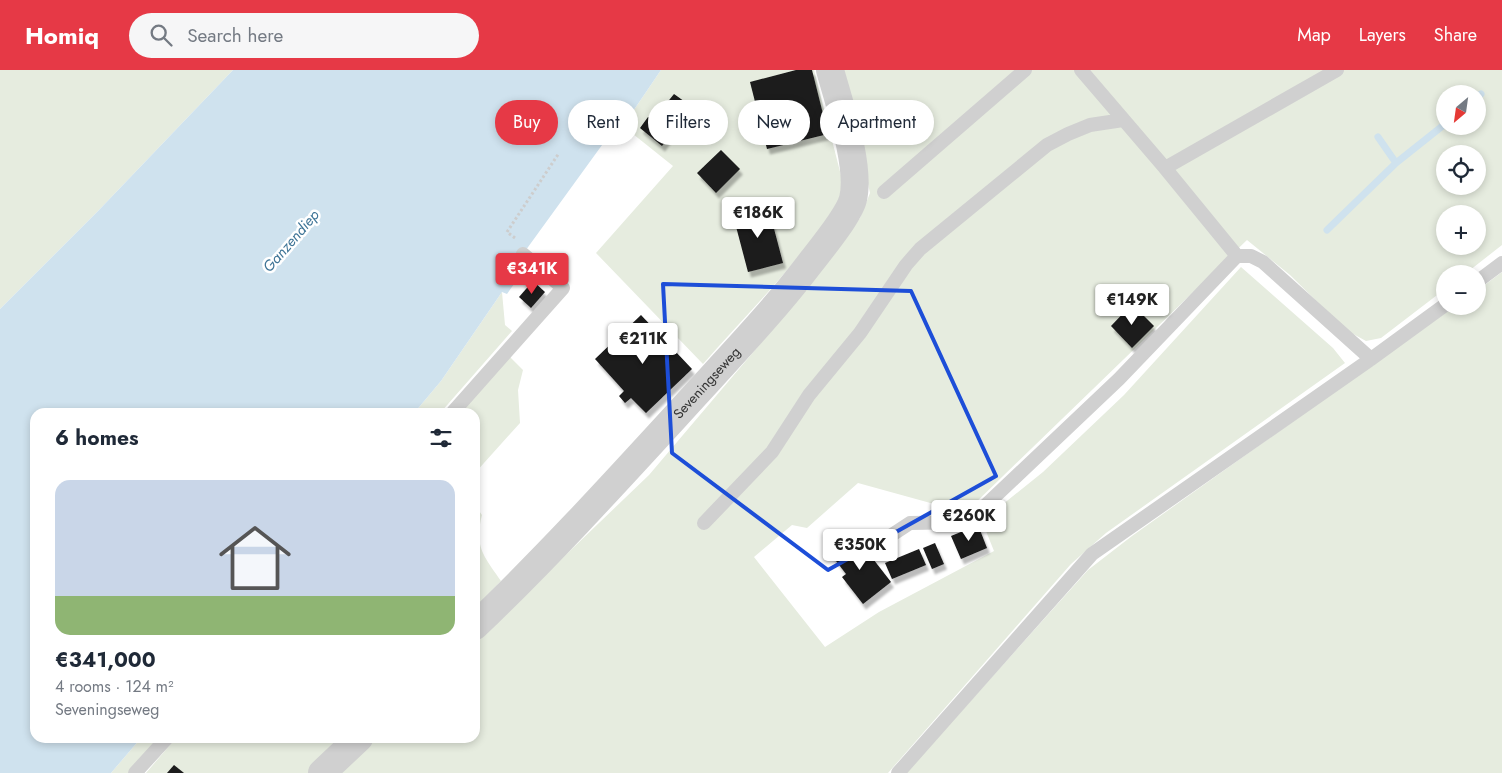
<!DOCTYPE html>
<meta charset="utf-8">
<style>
:root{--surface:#fff;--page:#f6f6f7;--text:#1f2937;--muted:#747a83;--accent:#e63946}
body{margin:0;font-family:Jost,sans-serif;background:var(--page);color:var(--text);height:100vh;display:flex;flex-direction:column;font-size:19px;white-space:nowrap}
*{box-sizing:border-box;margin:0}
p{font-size:16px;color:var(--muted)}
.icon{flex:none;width:28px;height:28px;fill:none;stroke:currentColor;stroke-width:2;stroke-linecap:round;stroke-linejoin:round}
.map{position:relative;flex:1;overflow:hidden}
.drawer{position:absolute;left:30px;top:338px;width:450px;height:335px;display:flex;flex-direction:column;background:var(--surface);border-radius:15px;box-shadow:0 2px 8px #0003}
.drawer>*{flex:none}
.top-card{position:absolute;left:495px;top:30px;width:475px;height:45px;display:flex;gap:10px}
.needle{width:32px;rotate:209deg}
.tools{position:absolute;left:1436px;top:15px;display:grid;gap:10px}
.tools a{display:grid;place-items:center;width:50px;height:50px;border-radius:50%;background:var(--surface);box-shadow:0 2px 8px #0003;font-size:25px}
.price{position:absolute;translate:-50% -42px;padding:0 11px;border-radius:5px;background:#fff;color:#222;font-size:16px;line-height:32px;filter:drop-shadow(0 1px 2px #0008)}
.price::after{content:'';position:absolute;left:50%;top:30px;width:15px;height:11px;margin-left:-8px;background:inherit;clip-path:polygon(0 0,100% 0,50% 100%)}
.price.on{background:var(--accent);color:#fff}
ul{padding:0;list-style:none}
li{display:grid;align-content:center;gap:10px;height:265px;padding:0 25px}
li span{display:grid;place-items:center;height:155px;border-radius:15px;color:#555}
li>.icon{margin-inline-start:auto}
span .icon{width:90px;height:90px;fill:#fffc;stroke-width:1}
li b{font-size:21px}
h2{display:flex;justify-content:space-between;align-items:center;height:60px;padding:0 25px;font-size:21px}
.tag{padding:0 18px;border-radius:22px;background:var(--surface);box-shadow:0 2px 8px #0003;font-size:18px;line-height:45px}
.tag.on{background:var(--accent);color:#fff}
header{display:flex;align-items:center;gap:30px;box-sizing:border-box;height:70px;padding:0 25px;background:var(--accent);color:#fff}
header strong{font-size:24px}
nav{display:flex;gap:28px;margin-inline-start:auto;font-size:18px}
.search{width:350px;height:45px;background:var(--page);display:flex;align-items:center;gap:12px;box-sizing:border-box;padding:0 18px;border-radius:28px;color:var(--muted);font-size:19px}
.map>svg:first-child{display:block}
.green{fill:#e6ecdf;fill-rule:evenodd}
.water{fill:#cfe2ee}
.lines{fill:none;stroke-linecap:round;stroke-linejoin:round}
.stream{stroke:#cfe2ee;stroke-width:7}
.building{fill:#1a1a1a;filter:url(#shadow)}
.path{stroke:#cdcdcd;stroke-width:3;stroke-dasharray:2.5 2.5;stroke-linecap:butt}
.lane{stroke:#d0d0d0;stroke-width:14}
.street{stroke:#d0d0d0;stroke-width:28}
.marked{fill:none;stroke:#1d4ed8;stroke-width:4;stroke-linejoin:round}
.labels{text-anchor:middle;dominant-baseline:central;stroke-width:5;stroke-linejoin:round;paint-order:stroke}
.street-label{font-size:14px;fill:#333;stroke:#fff}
.water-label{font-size:15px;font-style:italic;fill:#3f7597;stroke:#fff}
</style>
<header>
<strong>Homiq</strong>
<div class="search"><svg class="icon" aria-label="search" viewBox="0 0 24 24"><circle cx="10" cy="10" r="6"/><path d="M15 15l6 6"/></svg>Search here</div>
<nav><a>Map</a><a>Layers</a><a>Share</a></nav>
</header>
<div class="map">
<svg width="1502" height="703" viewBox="0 0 1502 703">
<defs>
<filter id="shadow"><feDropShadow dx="3" dy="5.5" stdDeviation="1" flood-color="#0004"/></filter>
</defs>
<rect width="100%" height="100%" fill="#fff"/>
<path class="green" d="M0,0H233L98,141L0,239Z
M661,0H814L845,121C810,182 750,240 703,294L596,183L673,96L623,56Z
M843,0H1502V175L1465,204H1445V219L1381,268L1366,271L1346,260L1290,205L1247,170L969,439L934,434L858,413L807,458L792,455L754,487L825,577L879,542L994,481L982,451L1043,402L1124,325L1241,197L1333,278L1345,293L1106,463L1071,494L888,703H336L372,668H475V567L550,500L649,405L790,239L860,148L870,123ZM1445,24H1478V56H1445ZM1445,84H1478V116H1445ZM1445,144H1478V176H1445Z
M1502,202V703H906L1088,500L1132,466L1455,236H1478V220Z
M502,222L505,255L512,261L441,342H415L441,311Z
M509,286L523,300L518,320L520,353L475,403V342H460Z
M475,435L482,445C474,476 483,485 501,511L475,538Z
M141,668H163L130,703H111Z
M176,668H345L308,703H146Z"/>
<path class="water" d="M233,0H661L623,56L618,53L523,184L519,191L527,196L507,224L502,222L441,311L415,342H35V668H141L111,703H0V239L98,141Z"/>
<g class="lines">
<path class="stream" d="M1478,27L1481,24
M1378,67L1396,93
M1327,160L1396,93L1445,54"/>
</g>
<path class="building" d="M796,0H812L828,64L767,79L750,12Z
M674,24L688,34L666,61L671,64L662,76L640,58L648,47L653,50Z
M721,80L740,99L716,123L697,103Z
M768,136L783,193L748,202L733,145Z
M533,211L545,222L531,238L519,227Z
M1132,234L1154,256L1132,278L1111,256Z
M641,245L692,299L646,343L631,328L625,333L619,326L624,321L595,289Z
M978,455L987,478L961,489L951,466Z
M849,468L865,489L870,485L891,512L863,534L842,507L846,504L830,483Z
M935,473L944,494L932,499L923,478Z
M919,479L926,495L892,509L885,493Z
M174,695L184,703H167Z"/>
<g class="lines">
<path class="path" d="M515,168L507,162L559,83"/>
<path class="lane" d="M1081,0L1165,98
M884,122L1025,0
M1237,186H1251L1263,192L1371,289
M1478,211L1502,193
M453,342L563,218L523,184
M704,453L772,382L809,325L860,263L906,195L920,179L1047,75L1068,64L1090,55L1123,50
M875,476L910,453L968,452L1119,309L1237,186L1165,98L1337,0
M135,703L167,668
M898,703L1092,484L1371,289L1445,235"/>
<g class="street">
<path id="s1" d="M475,556C545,489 611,417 676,346C722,295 770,246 811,192C822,178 849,145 853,129C861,97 839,33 830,0"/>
<path d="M322,703L359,668"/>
</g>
</g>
<path class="marked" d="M663,214L911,221L996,406L828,500L672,383Z"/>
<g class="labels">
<g class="street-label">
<text stroke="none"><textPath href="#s1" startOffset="336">Seveningseweg</textPath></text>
</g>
<g class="water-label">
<text transform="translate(291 171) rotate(-49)">Ganzendiep</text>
</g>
</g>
</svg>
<div class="tools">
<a><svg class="needle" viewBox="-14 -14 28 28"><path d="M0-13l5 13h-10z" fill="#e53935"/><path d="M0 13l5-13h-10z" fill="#747a83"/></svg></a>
<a><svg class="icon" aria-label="locate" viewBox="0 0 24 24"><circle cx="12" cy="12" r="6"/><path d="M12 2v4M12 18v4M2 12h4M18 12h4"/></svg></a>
<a>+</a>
<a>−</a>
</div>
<b class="price" style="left:758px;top:169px">€186K</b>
<b class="price on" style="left:532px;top:225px">€341K</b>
<b class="price" style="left:1132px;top:256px">€149K</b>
<b class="price" style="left:643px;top:295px">€211K</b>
<b class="price" style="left:969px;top:472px">€260K</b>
<b class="price" style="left:860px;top:501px">€350K</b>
<div class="top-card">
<a class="tag on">Buy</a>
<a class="tag">Rent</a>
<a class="tag">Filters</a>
<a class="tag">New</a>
<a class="tag">Apartment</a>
</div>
<section class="drawer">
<h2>6 homes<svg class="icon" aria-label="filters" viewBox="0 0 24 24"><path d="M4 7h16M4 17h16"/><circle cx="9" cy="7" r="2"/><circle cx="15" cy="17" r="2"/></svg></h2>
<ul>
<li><span style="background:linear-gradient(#c9d6e8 75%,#8fb573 0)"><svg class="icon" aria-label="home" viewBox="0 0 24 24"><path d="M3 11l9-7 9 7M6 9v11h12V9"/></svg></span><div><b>€341,000</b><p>4 rooms · 124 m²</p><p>Seveningseweg</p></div></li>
</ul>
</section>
</div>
